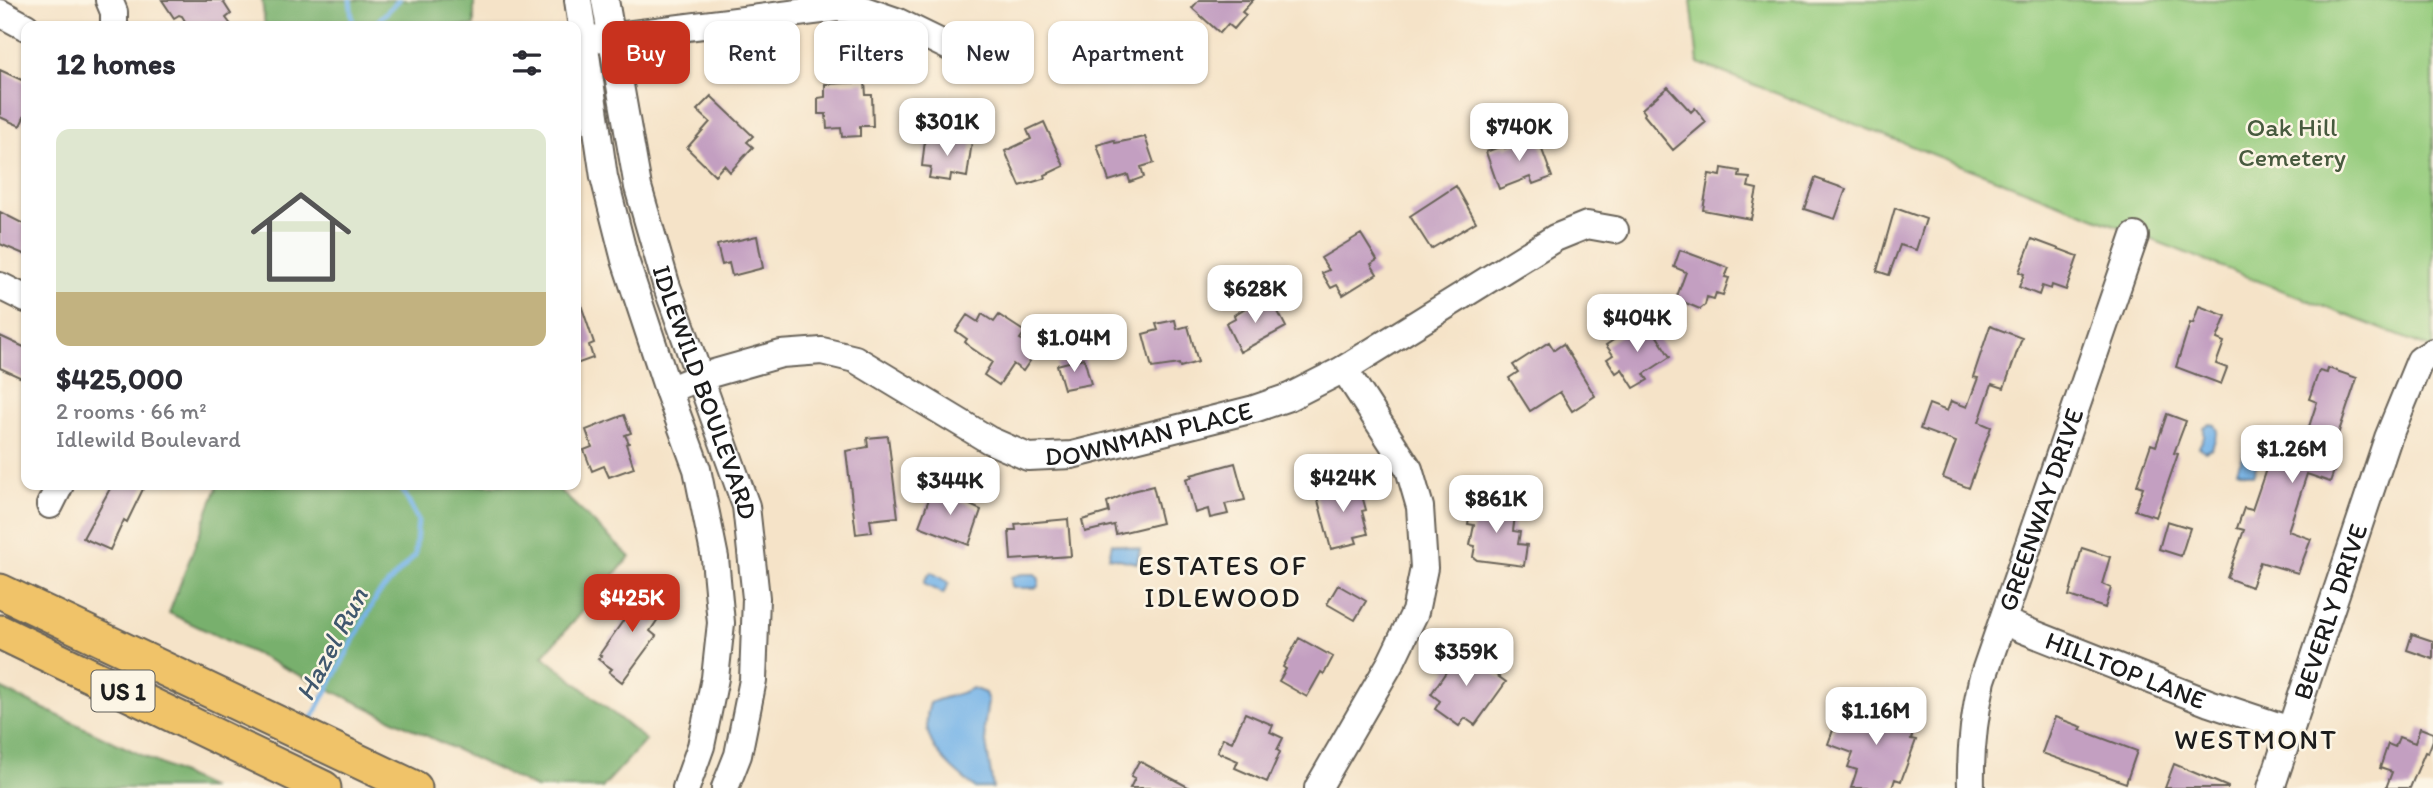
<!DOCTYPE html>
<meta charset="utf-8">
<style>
:root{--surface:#fff;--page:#f7f7f7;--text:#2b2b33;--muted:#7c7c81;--accent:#c8321e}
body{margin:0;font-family:Itim,sans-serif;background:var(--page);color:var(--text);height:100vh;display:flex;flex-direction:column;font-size:26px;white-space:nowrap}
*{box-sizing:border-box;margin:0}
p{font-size:23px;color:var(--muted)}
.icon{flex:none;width:38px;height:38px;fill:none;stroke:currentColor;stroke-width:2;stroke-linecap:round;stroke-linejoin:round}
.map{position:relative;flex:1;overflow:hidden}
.drawer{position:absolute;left:21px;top:21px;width:560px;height:469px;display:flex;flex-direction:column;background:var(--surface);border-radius:14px;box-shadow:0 2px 5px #0004}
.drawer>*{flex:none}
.banner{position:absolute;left:602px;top:21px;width:665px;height:63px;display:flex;gap:14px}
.price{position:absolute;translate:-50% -60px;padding:0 16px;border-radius:14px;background:#fff;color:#222;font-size:23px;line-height:46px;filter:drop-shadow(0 2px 4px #0008)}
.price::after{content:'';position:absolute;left:50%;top:42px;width:21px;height:16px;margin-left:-10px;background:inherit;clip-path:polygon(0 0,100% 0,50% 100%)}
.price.selected{background:var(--accent);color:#fff}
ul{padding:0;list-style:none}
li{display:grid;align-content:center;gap:14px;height:371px;padding:0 35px}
li span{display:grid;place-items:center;height:217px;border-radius:14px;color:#555}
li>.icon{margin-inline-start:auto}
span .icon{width:126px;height:126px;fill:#fffc;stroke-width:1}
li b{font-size:30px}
h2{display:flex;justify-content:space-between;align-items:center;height:84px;padding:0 35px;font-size:30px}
.pill{padding:0 24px;border-radius:14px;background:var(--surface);box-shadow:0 2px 5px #0004;font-size:24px;line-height:63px}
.pill.selected{background:var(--accent);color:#fff}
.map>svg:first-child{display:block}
.green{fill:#96cc7e;stroke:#59744d;stroke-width:2}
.forest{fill:#78b06d;stroke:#4a6644;stroke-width:2}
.water{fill:#75b3e8;stroke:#486882;stroke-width:2}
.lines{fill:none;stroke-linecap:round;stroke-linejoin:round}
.stream{stroke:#75b3e8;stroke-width:5}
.building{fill:#c39fc1}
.minor-casing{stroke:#686258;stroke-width:30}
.major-casing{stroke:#686258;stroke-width:37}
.minor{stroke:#fff;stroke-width:26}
.major{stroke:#f0c369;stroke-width:33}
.labels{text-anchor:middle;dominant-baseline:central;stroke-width:5;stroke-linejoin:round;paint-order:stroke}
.shield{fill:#fcf5e5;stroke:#5f5d58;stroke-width:2}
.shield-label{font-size:24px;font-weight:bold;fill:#1c1c1c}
.park-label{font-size:26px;fill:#475a3e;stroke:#fcf5e5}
.street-label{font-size:26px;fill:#1c1c1c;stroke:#fcf5e5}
.neighbourhood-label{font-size:28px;letter-spacing:2px;fill:#1c1c1c;stroke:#fcf5e5}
.water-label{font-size:28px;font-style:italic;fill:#40586e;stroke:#fcf5e5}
</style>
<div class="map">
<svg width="2433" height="788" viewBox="0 0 2433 788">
<rect width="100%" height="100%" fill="#fcf5e5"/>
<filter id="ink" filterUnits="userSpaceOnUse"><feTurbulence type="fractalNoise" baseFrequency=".0143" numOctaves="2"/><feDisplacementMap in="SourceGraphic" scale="14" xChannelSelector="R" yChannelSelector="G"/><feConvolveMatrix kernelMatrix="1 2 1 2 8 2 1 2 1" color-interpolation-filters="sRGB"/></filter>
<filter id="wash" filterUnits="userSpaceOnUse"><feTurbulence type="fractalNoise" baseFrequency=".00686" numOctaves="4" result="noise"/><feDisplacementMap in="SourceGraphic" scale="28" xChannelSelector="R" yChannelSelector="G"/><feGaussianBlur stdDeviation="1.57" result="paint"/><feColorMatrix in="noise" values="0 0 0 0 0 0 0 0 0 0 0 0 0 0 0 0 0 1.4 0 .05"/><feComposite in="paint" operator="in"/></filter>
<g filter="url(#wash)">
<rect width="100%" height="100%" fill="#f5e3c8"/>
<path class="green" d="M1691,0H2433V349L1698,63Z"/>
<path class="forest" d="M262,0H474V26H265Z
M218,485H554L630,557L543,656L646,740L602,788H536L169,613Z
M0,688L211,788H0Z"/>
<path class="water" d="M2210,424L2215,425L2218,431L2212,448L2205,451L2199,447L2204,437V428Z
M2248,439L2264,445L2253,475L2237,470Z
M1112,543L1140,549L1137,563L1109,557Z
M931,572L949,583L943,594L924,584V581Z
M1022,574H1035L1039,579V585L1036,588H1012L1011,577Z
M972,688L985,693L988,701L984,729L993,788H975C948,765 916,742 930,703C944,696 958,696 972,688Z"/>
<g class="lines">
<path class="stream" d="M350,0L353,26
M373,26L399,0
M308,726L377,596L415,555L418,520L400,485"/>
</g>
<g id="blocks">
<path class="building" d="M162,0H222L231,14L226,18L232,26H188L182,16L179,15L174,18Z
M1199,0H1253L1242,12L1246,15L1234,29L1228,24L1220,33L1192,8Z
M0,70L26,82V113L20,126L0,117Z
M865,82L866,95H872L873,126H860V136L842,137L841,128L827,129L826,114H818V98L825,97V84Z
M1668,87L1691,112L1695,108L1706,122L1673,150L1644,115L1645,113L1642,109Z
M711,96L753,136L747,142L753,147L730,172L724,165L715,175L687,148L710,122L697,110Z
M1044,122L1064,166L1045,175L1046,178L1020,186L1005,151L1031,139L1027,130Z
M1537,136L1552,177L1533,184L1530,177L1499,189L1486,152L1504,145L1505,148Z
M943,137L972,141L967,177L951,174L950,181L929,178L931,167L922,166L925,140H943Z
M1145,137L1154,163L1141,167L1144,177L1130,182L1128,175L1109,181L1097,145L1114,140L1115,143Z
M1722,168L1740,171L1739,177L1750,178L1748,187L1757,189L1751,219L1703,210L1709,174L1721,176Z
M1815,178L1846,189L1835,219L1804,209Z
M1456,186L1476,222L1431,249L1410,216Z
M1895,208L1926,219L1916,250L1900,245L1889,275L1877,271Z
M0,212L26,225V255L0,244Z
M1361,234L1377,260L1371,264L1377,274L1343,295L1337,285L1331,288L1322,273L1329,270L1321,258Z
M757,236L763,268L732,276L729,263L722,265L717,245Z
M2032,239L2078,256L2066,290L2052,285L2051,289L2042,286L2039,295L2019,287L2024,274L2019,272Z
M1680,250L1729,268L1725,277L1729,278L1723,295L1716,293L1714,299L1707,297L1705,305L1700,309L1676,299L1686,272L1674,267Z
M578,296L594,343L589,345L593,358L576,364V297Z
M1272,300L1286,327L1240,352L1226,323L1235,318L1234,315L1247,307L1254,303L1260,306Z
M2199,306L2226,316L2217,339L2224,342L2216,364L2227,368L2221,384L2176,367L2190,323L2193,324Z
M982,314L994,322L999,315L1025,332L1020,339L1027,343L1023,349L1034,355L1023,371L1013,364L999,385L984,375L992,362L970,347L965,342L967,339L956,331L967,315L978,322Z
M1175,320L1177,329L1188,326L1198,362L1180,367L1179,364L1152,368L1143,334L1158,330L1156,324Z
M1639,323L1646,334L1653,330L1670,357L1644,374L1648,380L1634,388L1622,369L1616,373L1607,359L1613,355L1606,345Z
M1990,326L2022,338L2004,388L1992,384L1979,422L1991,427L1969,488L1943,478L1956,442L1920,429L1929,404L1947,411L1951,401L1967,407L1978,378L1973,377Z
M0,336L26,348V380L0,368Z
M1549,342L1554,350L1563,344L1595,396L1572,411L1560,392L1530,411L1509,378L1518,372L1513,365Z
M1084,358L1091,384L1064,389L1057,365Z
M2328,368L2357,378L2330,458L2338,460L2330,482L2307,474L2288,531L2311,539L2298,573L2260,562L2251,587L2227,578L2244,530L2237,528L2244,508L2252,510L2276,440L2302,448L2317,402L2309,399L2319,371L2327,373Z
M2167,414L2186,421L2174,453L2178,454L2156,517L2135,510L2143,487L2137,485L2151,444L2156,446Z
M624,415L631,433L625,435L629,443L626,444L634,468L609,477L604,466L592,471L584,450L592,447L586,430Z
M888,436L898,517L870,520L872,532L856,534L846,451L868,447L867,438Z
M1235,463L1245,500L1225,504L1228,514L1210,518L1208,509L1195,513L1186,479L1192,477L1191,475Z
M1358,481L1366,510L1362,511L1368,534L1355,537L1357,543L1331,549L1316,493L1328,490L1327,486Z
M112,485H145L127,522L124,520L110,550L83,538Z
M1153,486L1162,523L1116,534L1114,525L1085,532L1082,520L1109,512L1107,502L1133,491Z
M933,488L981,510L969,545L919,526Z
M1472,501L1516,509L1513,531L1520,532L1518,544L1527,545L1524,566L1477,560L1473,557L1475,546L1470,545L1474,525L1468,524Z
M1068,519L1071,556L1011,560L1009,530H1016L1015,524Z
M2167,521L2190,528L2181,556L2159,549Z
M2082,548L2110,557L2102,584L2111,588L2105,608L2069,596Z
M642,581L656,591L650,598L661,606L654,616L658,619L650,631L656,636L622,682L609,672L612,669L598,659L601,656L599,655L632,608L626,603Z
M1338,585L1366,601L1355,620L1327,604Z
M2412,634L2433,641V659L2407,650Z
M1299,638L1333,657L1324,674L1321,672L1307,697L1279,681L1286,669L1283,667Z
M1454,645L1506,682L1475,725L1465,718L1459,726L1435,709L1440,701L1431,694L1448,669L1441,664Z
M1881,709L1917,722L1911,739L1916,740L1901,781L1895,779L1892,788H1851L1857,770L1848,767L1853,753L1828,744L1840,711L1875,724Z
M1245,713L1273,725L1270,732L1283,738L1277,750L1280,752L1267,782L1235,768L1238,761L1217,752L1223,738L1232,742Z
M2055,717L2082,727L2080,730L2137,751L2126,783L2042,753Z
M2420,728L2433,733V740L2428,753L2425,752L2410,788H2386L2392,772L2380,768L2388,744L2395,747L2399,737L2415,743Z
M1139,761L1190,788H1130L1135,778L1131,776Z
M2174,764L2228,787V788H2165Z"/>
</g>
</g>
<g filter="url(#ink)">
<use href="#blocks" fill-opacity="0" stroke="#686258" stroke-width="2"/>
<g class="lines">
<defs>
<g id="minor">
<path d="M109,0L114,12V26"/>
<path d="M578,0L604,177L625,260L668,390L697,469L715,558L721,623L715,678L701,746L686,788"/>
<path id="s1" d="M605,0L638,187L666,284L746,506L756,598L753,680L738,755L725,788"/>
<path d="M0,13L26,27"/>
<path d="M593,39L837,8L864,10L896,21L974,59"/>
<path d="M0,286L26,299"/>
<path id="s2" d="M668,390L700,377L781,354L822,351L855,359L989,440L1028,457L1072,455L1254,409L1289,397L1344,369L1555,238L1587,225L1615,230"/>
<path d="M50,505L60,485"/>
<path id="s3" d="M2004,622L2209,703L2290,730"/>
<path d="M1318,788L1391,662L1415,612L1424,568L1420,507L1409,469L1344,369"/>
<path id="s4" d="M1971,788C1970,751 1974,717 1982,680L2135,236"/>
<path id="s5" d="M2271,788L2388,438L2420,360L2433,352"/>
</g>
<path id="major" d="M0,591L415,788
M0,632L324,788"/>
</defs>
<use href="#minor" class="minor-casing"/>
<use href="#major" class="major-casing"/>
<use href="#minor" class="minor"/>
<use href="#major" class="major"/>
</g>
</g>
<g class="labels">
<rect class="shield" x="91.5" y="670.5" width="63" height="41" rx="5"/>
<g class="shield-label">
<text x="123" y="691">US 1</text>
</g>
<g class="park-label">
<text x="2292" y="127">Oak Hill<tspan x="2292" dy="30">Cemetery</tspan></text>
</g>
<g class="street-label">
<text stroke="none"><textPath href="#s1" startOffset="406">IDLEWILD BOULEVARD</textPath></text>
<text stroke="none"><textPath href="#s2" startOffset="516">DOWNMAN PLACE</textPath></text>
<text stroke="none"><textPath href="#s4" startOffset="289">GREENWAY DRIVE</textPath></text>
<text stroke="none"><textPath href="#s5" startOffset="186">BEVERLY DRIVE</textPath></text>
<text stroke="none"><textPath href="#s3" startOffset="131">HILLTOP LANE</textPath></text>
</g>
<g class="neighbourhood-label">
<text x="1223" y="565">ESTATES OF<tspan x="1223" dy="32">IDLEWOOD</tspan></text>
<text x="2256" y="739">WESTMONT</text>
</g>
<g class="water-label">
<text transform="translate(331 644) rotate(-62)">Hazel Run</text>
</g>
</g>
</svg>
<b class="price" style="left:947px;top:158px">$301K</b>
<b class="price" style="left:1519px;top:163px">$740K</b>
<b class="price" style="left:1255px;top:325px">$628K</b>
<b class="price" style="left:1637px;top:354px">$404K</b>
<b class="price" style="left:1074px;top:374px">$1.04M</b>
<b class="price" style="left:2292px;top:485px">$1.26M</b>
<b class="price" style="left:1343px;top:514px">$424K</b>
<b class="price" style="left:950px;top:517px">$344K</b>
<b class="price" style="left:1496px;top:535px">$861K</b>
<b class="price selected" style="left:632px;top:634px">$425K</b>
<b class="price" style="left:1466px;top:688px">$359K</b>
<b class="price" style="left:1876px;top:747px">$1.16M</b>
<div class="banner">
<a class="pill selected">Buy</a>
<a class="pill">Rent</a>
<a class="pill">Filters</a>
<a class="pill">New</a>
<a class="pill">Apartment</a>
</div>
<section class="drawer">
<h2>12 homes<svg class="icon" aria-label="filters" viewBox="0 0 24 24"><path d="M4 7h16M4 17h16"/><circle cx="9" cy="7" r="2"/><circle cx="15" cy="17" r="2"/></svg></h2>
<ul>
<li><span style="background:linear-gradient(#dfe7d0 75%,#c2b280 0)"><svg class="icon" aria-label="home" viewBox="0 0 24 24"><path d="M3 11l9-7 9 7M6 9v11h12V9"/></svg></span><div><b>$425,000</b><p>2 rooms · 66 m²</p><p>Idlewild Boulevard</p></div></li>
</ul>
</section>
</div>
